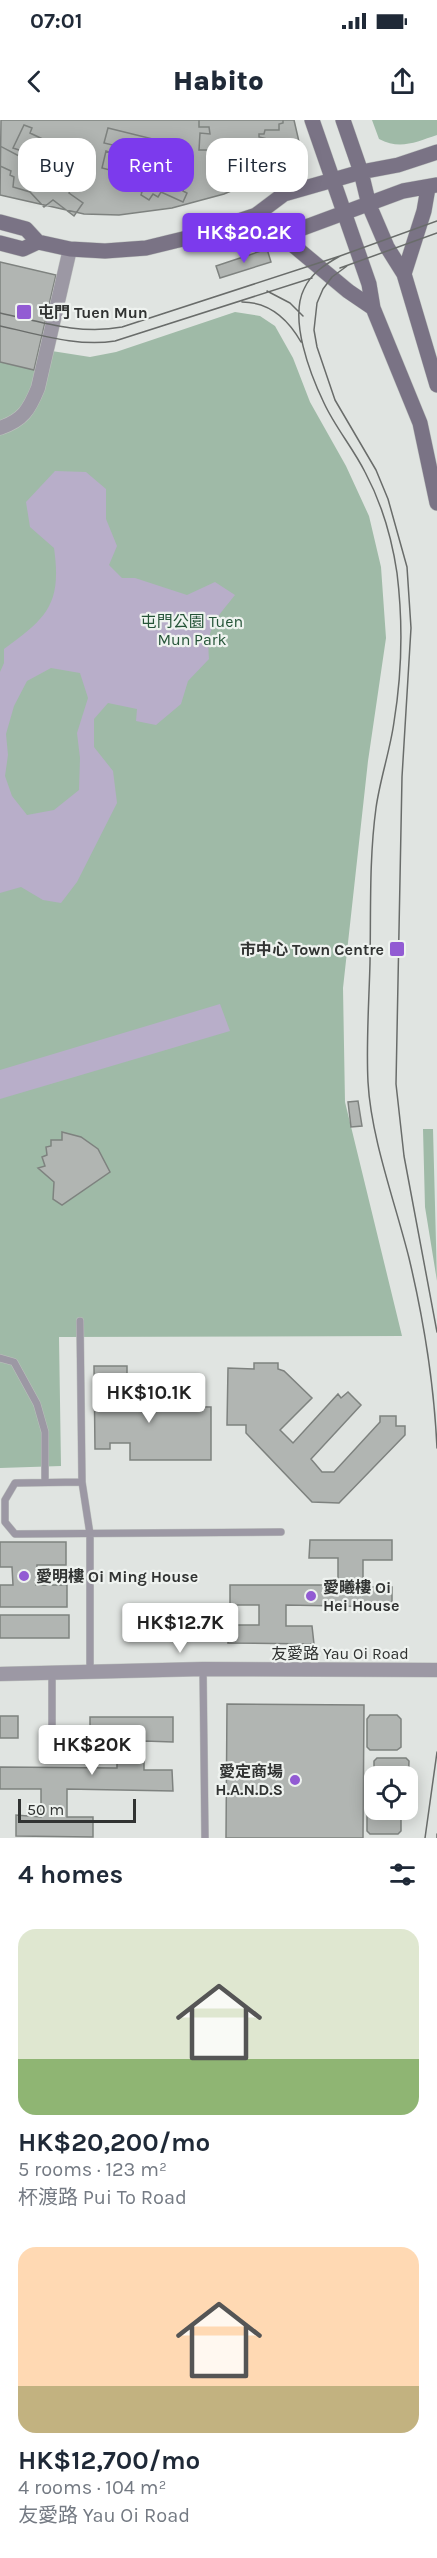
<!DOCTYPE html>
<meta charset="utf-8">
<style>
:root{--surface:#fff;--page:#f2f2f3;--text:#1f2937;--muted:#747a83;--accent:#7c3aed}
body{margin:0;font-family:Karla,"Noto Sans TC",sans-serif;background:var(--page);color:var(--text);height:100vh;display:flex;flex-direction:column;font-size:22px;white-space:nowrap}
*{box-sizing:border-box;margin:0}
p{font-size:20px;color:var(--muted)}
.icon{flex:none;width:33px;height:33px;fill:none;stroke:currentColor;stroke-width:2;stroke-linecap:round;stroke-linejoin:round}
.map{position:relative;height:1718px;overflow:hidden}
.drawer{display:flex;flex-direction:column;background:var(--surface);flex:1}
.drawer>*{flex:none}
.guide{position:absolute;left:18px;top:18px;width:402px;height:54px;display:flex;gap:12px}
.tools{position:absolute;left:364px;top:1646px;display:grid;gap:12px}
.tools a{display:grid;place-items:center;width:54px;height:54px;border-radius:12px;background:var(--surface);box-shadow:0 3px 15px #0003;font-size:30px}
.scale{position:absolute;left:18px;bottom:15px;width:118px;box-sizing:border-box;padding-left:6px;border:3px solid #313332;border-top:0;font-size:16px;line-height:21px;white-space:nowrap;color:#313332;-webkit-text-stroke:4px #eef2ef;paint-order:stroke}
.price{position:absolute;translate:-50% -51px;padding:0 14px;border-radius:6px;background:#fff;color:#222;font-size:20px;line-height:39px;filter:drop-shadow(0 2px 3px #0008)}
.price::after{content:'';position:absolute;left:50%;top:36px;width:18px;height:14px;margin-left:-9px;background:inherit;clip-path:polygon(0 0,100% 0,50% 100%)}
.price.selected{background:var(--accent);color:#fff}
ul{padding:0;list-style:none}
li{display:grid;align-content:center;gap:12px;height:318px;padding:0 18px}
li span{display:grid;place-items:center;height:186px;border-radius:18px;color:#555}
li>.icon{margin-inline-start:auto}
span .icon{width:108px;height:108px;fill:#fffc;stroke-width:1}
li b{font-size:26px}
h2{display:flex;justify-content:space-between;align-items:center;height:72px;padding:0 18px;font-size:26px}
.pill{padding:0 21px;border-radius:18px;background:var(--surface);box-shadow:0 3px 15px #0003;font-size:21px;line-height:54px}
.pill.selected{background:var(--accent);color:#fff}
.status{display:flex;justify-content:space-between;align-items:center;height:42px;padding:0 30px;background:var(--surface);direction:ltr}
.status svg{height:16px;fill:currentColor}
header{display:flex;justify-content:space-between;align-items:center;height:78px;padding:0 18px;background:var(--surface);font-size:27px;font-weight:800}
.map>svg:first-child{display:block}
.green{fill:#9fbaa7}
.water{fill:#b8aec9;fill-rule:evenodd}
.building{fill:#b1b5b2;stroke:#7e827f;stroke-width:1.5}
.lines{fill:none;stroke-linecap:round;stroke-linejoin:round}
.lane-casing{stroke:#bdc1be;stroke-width:8}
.street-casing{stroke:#bdc1be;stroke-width:15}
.secondary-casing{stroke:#bdc1be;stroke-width:16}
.lane{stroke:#9c98a4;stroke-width:7}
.street{stroke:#9c98a4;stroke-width:14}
.secondary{stroke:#7a7385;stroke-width:15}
.tram{stroke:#696c6a;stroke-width:1.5}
.poi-dot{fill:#925bd3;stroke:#eef2ef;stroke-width:2}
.labels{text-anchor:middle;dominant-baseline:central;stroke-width:4.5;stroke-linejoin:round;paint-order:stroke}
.poi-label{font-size:16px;font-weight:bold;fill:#313332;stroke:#eef2ef;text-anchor:start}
.park-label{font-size:16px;fill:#255438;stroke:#eef2ef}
.street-label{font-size:16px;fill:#313332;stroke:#eef2ef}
</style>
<div class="status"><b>07:01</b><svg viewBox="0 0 49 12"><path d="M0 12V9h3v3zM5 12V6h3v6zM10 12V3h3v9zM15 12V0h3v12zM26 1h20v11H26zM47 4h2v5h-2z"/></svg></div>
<header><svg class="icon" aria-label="back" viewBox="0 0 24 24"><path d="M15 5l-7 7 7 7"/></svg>Habito<svg class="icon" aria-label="share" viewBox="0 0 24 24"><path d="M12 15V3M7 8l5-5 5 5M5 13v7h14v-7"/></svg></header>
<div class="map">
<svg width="437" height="1718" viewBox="0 0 437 1718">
<rect width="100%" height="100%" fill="#e0e4e1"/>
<path class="green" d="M372,0H437V15C416,22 400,30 379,19Z
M235,192L260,196L275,206L293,238L310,282L346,346L369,396L381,447L386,518L368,641L343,868L345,982L402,1216L59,1217L61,1346L0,1348V242L34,250L39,229L90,237L116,232Z
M423,1009H433L437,1161L425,1087Z"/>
<path class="water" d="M55,351L86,352L106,369V399L117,426L109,445L122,458H135L187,475L215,462L235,475C216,499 206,507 209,539L188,561L181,584L156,605L136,601L137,589L108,583L94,599V627L113,651L117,683L77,762L61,783L43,780L21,767L0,773V552L4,543V529C47,498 62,484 54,428L30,407L26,382ZM51,548L80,553L88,578L77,613L80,638L79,670L54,690L27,695L12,676L5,656L8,635L6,614L14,586L27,561Z
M220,884L230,911L0,979V950Z"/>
<path class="building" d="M1,0H294L300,26L299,38L292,45L224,74L172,88L119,95L84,94L0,75Z
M199,0H283V3L279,4V10H265L264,14H259V17L276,21L274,27L285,29L284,32L289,33L286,43L261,38L259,45L255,44L254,50L246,47V43L237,42H225V45H218L219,39L213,38V30H199L200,13L210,14L209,7H199Z
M24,5L32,8L30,13L62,28L61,30L72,35L71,38L83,45L78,60L72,57L69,60L62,57L61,60L72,67L69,73L83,83L74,96L53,80L44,87L30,72L13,67L14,57L10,55L11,51L0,46V26L19,36L22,31L13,28Z
M108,8L173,24L172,28L179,30L177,47L171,45L170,49L162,46L160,51L176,57L174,62L184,68L183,71L187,73L183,82L161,72L158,77L153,74L149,80L141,75L142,72L135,69L116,67L118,62L112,60L114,51L102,48L106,31L115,34L117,26L104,23Z
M267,129L271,142L220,158L216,146Z
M0,142L56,155L34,250L0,242Z
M358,981L362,1006L351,1007L348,982Z
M62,1012L81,1017L98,1029L110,1052L62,1085L53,1079L54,1062L38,1048L45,1046L42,1037L47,1035L46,1027L51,1026V1020H62Z
M254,1243H278V1249L284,1251L312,1278L280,1310L293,1323L338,1274L341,1278L348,1272L361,1285L311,1339L322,1352H334L380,1302V1296H396V1306H405V1315L339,1383L312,1382L246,1313V1305H227L228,1248L254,1249Z
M94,1246H127V1263H119V1291H138V1286L211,1287V1340H130V1323H110V1329H95Z
M310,1420H392V1440H363V1467H392V1487L286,1485V1506H312L314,1524L228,1523L229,1505H259V1485H230V1465H338V1438H309Z
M0,1422H66V1445H37L36,1465H67V1487H0V1465H13L12,1447H0Z
M0,1495H69V1518H0Z
M227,1584L364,1585L363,1718H226Z
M370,1595H397L401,1599V1627L397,1630H370L367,1627V1599Z
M0,1596H18V1618H0Z
M90,1597H173V1622L144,1621V1650H172L173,1671L67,1669V1697H93V1717L16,1716V1695L41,1697V1669H0V1647L117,1648V1622H90Z
M377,1638H406L409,1641L408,1670V1656H375L374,1669V1641Z
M370,1680H375V1689H401V1711L398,1714H370L367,1711V1683Z"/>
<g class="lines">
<defs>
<path id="lane" d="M80,1201L82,1362L90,1414V1552
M0,1238L14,1242L37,1284L45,1312V1362
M82,1362L15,1363L5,1380V1402L15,1414L281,1412
M203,1549L205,1718
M52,1553V1610"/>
<path id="street" d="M0,308C23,300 29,290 38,268L70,129
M0,1554L203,1549L437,1550"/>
<path id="secondary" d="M312,0L369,164L373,188L420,303L437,383
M343,0L361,52L369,85L387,127L404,154L437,265
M256,95L295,111L403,71L437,65
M0,102L26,109L38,122L70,129L105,131L146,128L187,118L256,95L284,74L361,52L398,45L437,32
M270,106L348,171L373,188
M0,123L23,129L38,122
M404,154L424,91L428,68"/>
</defs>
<use href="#lane" class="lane-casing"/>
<use href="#street" class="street-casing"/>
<use href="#secondary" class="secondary-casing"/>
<use href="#lane" class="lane"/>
<use href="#street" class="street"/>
<use href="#secondary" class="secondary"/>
<path class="tram" d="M340,136C326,144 311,153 304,169C289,199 310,254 324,283C335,307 353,328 365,352C381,382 392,419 397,453C403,502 402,553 394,602C390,631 380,659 376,688C369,739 371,792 370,843C369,882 366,923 368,962C371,1018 395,1082 409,1138C424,1201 434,1263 437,1328
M347,146L332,157L323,169L317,183L314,210L317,227L335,280L376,350L388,379L407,447L411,508L402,657L396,964L404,1036L437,1212
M340,148L437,113
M267,171L290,183L303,196
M242,182C269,182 288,199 301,222
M0,193C41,202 80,215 122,207L340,136L437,101
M0,206C38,214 76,227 115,221L312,158
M425,1718L437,1632
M437,1718V1714"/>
</g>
<g class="poi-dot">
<rect x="16" y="184" width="16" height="16" rx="3"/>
<rect x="389" y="821" width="16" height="16" rx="3"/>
<circle cx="24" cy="1456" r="6"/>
<circle cx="311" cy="1476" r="6"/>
<circle cx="295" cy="1660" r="6"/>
</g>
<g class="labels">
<g class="poi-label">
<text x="38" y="192">屯門 Tuen Mun</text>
<text x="384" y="829" text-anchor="end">市中心 Town Centre</text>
<text x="36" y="1456">愛明樓 Oi Ming House</text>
<text x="323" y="1467">愛曦樓 Oi<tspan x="323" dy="18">Hei House</tspan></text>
<text x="283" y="1651" text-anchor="end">愛定商場<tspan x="283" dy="18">H.A.N.D.S</tspan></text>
</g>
<g class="park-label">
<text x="192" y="501">屯門公園 Tuen<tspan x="192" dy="18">Mun Park</tspan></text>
</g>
<g class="street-label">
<text x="340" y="1533">友愛路 Yau Oi Road</text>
</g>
</g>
</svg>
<div class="tools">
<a><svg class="icon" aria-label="locate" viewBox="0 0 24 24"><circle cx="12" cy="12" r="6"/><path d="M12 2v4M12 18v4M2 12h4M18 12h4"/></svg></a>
</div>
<div class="scale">50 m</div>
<b class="price selected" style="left:244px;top:144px">HK$20.2K</b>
<b class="price" style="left:149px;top:1304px">HK$10.1K</b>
<b class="price" style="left:180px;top:1534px">HK$12.7K</b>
<b class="price" style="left:92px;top:1656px">HK$20K</b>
<div class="guide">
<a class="pill">Buy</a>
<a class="pill selected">Rent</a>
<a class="pill">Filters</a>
</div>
</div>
<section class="drawer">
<h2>4 homes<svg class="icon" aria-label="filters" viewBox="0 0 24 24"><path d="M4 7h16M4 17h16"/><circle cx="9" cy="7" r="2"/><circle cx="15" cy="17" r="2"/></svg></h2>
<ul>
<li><span style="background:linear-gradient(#dfe7d0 70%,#8fb573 0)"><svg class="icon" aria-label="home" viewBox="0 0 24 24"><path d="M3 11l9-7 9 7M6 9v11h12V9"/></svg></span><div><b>HK$20,200/mo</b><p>5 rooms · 123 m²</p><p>杯渡路 Pui To Road</p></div></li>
<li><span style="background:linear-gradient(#ffd9b3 75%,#c2b280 0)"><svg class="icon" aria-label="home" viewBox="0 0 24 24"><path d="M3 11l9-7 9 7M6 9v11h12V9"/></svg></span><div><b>HK$12,700/mo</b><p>4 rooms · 104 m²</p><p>友愛路 Yau Oi Road</p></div></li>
</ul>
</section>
